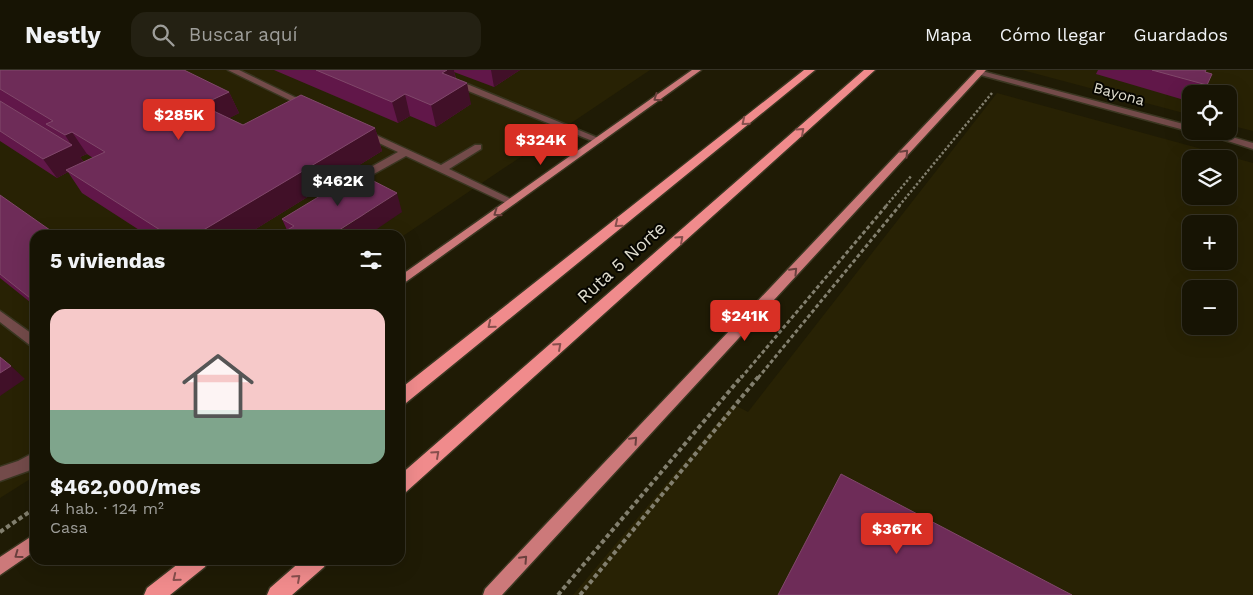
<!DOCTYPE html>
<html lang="es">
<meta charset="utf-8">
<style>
:root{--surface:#171404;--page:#242113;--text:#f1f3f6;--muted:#9e9e9a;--line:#363326;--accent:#d93025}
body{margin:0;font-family:"Work Sans",sans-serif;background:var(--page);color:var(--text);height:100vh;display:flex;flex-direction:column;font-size:19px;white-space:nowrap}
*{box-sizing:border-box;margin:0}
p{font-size:16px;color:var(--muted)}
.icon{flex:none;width:28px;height:28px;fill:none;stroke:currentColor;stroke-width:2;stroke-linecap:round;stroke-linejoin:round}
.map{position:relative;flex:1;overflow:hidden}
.side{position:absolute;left:30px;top:160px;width:375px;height:335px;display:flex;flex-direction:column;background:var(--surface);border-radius:15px;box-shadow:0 5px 20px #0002,0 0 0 1px var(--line)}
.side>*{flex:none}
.fabs{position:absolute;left:1182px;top:15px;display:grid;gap:10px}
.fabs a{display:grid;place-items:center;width:55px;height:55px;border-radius:10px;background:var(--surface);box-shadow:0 5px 20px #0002,0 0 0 1px var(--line);font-size:25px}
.price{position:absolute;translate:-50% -42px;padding:0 11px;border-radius:5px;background:var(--accent);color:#fff;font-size:16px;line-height:32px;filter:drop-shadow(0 1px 2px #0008)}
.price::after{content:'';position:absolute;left:50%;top:30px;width:15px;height:11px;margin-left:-8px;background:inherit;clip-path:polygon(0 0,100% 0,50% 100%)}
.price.selected{background:#222;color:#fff}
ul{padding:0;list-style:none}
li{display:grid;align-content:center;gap:10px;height:265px;padding:0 20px}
li span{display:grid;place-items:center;height:155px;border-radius:15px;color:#555}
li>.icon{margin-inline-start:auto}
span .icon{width:90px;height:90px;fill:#fffc;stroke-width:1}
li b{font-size:21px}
h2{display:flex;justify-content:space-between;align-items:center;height:60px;padding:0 20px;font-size:21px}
header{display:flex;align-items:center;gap:30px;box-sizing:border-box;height:70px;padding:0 25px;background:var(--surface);border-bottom:1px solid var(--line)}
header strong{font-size:24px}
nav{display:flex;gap:28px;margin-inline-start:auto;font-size:18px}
.search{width:350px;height:45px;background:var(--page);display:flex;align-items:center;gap:12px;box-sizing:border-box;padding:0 18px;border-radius:15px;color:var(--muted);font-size:19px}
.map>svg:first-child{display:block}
.built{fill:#282204;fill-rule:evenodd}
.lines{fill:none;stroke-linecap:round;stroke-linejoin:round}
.minor-casing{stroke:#3a3621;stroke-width:3}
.major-casing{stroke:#3a3621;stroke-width:3}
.highway-casing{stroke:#3a3621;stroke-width:3}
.path-far2{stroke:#827f6e;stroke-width:2.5;stroke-dasharray:2.5 2;stroke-linecap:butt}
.path-far1{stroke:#827f6e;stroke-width:3;stroke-dasharray:4 2.5;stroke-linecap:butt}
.path{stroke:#827f6e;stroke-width:4;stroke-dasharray:4.5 3;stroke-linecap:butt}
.minor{fill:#734b4a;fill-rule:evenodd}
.major{fill:#cc797a;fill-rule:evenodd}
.highway{fill:#f08b8c;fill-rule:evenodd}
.wall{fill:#611749;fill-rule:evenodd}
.shaded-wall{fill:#411028}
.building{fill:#6e2c58;stroke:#80486a}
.oneway{stroke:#6a403e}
.oneway2{stroke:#874f4d}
.labels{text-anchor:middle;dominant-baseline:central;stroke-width:4;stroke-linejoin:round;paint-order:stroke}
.far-street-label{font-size:15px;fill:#e0ded0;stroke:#070601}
.street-label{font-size:18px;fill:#e0ded0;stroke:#070601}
</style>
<header>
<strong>Nestly</strong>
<div class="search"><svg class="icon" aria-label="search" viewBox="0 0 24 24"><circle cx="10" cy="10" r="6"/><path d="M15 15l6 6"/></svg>Buscar aquí</div>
<nav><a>Mapa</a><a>Cómo llegar</a><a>Guardados</a></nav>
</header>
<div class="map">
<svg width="1253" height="525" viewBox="0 0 1253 525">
<rect width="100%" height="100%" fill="#1f1b05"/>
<path class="built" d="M0,0H650L400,168V165H35V406L0,428Z
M1022,0H1253V61L1229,55V24H1191V45Z
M997,23L1253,93V525H573L733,334L748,342ZM1191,89H1229V126H1191ZM1191,154H1229V191H1191ZM1191,219H1229V256H1191Z"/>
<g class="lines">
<defs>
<path id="minor" d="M228,0H239L313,36L312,38H306Z
M978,0L1191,56V61H1193H1188L977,4L976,2Z
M456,12H462L603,70L601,72H595L456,16Z
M363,59L441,95L475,75H481V79L449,99L517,132L512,135L508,134L406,86L363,110H355V106L398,82L360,64V60Z
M1196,61H1211L1253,73V79Z
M0,241L35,266V278L31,276L0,252Z
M35,382V396L28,401L0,411V397L18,391Z"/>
<path id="major" d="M692,0H701L400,216V206Z
M977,0H986L502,525H483L485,519L546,454Z
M35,464V481L0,505V487Z"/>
<path id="highway" d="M804,0H815L406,333L400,335V319Z
M864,0H875L406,422L400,424V405Z
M183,490H208L205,497L170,525H144L147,518Z
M302,490H327L324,497L292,525H267L270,518Z"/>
</defs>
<use href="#minor" class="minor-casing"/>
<use href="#major" class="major-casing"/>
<use href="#highway" class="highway-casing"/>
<path class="path-far2" d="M886,136L912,105
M899,136L992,23"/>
<path class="path-far1" d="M741,308L887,135
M758,308L900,135"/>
<path class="path" d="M0,462L35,438
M558,525L742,306
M580,525L759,306"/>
<use href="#minor" class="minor"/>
<use href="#major" class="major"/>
<use href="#highway" class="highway"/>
</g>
<path class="wall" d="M0,0L229,22L239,43L229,48L243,55L375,58L382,81L246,165H147L82,123L68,102L57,108L0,71ZM87,84L93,88L84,92L80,87Z
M274,0H520L494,17L454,2L456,8L471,34L436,57L410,46L398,53Z
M1098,0H1206L1205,2L1207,15L1201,24H1191V32L1096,4Z
M0,125L35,165V236L0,208Z
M402,142L287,160L282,149Z"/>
<path class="shaded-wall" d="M447,0H454L457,18L442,3Z
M491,0H520L494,17Z
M467,13L471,34L436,57L431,35Z
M229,22L239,43L212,57L201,35Z
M405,24L410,46L398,53L392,32Z
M375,58L382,81L246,165H195Z
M72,62L87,84L80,87L85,94L66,100L68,102L57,108L43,89L72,76L65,65Z
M397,123L402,142L368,165H333Z
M11,296L25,309L0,326V303Z"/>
<path class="building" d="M0,0H184L229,22L201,35L243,55L301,25L375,58L195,165H168L66,100L105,82L72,62L65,65L46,54L53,51L0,19Z
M316,0H447L442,3L467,13L431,35L405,24L392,32Z
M1152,0H1206L1205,2L1212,4L1207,15Z
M0,31L72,75L43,89L0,61Z
M358,103L397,123L333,164L334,165H279L294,156L282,149Z
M0,125L57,165H35V232L0,204Z
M0,287L11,296L0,303Z
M841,404L1072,525H778Z"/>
<defs><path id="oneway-chevron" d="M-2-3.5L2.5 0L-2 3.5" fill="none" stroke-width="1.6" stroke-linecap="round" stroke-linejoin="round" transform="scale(1.25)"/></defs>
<g class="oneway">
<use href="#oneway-chevron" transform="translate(657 28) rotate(145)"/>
<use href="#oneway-chevron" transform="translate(905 83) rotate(-47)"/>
<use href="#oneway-chevron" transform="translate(497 143) rotate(145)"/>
<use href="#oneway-chevron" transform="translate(794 201) rotate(-46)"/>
<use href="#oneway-chevron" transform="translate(634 370) rotate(-47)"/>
<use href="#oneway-chevron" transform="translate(18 485) rotate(144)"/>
<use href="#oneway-chevron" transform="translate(524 489) rotate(-47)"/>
</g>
<g class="oneway2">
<use href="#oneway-chevron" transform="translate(745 52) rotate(141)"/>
<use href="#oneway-chevron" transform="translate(801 61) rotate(-42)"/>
<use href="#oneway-chevron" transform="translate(618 154) rotate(141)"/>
<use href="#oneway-chevron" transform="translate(680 169) rotate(-42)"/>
<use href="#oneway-chevron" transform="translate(491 255) rotate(141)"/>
<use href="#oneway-chevron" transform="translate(558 276) rotate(-42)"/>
<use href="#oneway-chevron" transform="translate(436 384) rotate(-42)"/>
<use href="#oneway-chevron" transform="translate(176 508) rotate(141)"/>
<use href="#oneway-chevron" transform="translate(297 508) rotate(-42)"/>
</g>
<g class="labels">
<g class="far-street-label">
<text transform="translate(1119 24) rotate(15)">Bayona</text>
</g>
<g class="street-label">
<text transform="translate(621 192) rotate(-42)">Ruta 5 Norte</text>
</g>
</g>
</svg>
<div class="fabs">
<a><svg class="icon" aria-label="locate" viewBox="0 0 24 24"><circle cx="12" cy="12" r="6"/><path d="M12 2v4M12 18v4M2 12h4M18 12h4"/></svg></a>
<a><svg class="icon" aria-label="layers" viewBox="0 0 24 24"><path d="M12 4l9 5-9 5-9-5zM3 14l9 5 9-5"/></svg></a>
<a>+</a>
<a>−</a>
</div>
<b class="price" style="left:179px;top:71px">$285K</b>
<b class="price" style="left:541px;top:96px">$324K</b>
<b class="price selected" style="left:338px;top:137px">$462K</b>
<b class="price" style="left:745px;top:272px">$241K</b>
<b class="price" style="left:897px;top:485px">$367K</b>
<section class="side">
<h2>5 viviendas<svg class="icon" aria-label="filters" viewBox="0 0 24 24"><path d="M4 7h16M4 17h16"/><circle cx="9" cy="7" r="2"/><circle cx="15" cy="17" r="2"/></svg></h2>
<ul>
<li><span style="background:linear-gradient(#f6c9c9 65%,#7fa58c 0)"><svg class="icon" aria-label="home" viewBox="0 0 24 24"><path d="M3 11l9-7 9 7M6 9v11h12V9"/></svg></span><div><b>$462,000/mes</b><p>4 hab. · 124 m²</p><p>Casa</p></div></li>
</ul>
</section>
</div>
